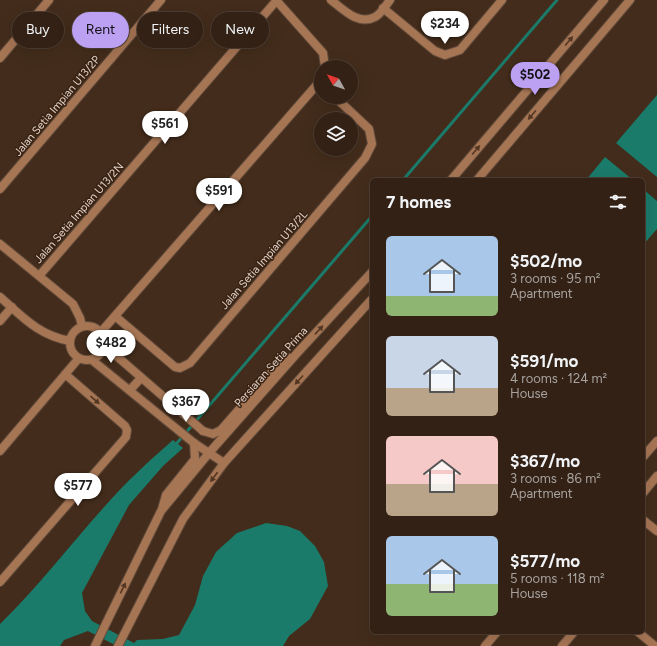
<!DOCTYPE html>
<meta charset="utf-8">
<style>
:root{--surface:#322114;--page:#3a291d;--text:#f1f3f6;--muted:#a8a3a0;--line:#4d3e34;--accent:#bca0f2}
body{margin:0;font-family:Figtree,sans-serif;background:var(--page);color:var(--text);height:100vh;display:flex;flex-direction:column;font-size:15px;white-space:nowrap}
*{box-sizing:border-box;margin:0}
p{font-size:13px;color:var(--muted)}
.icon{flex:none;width:22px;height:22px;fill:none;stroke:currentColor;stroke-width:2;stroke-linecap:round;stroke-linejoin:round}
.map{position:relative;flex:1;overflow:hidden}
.side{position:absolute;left:370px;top:178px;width:275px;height:456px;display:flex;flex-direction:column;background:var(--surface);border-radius:6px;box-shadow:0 4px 16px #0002,0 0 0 1px var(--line)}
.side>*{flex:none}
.hud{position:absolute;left:12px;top:12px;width:298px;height:36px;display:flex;gap:8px}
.needle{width:26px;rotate:310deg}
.controls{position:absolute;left:314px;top:60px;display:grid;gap:8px}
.controls a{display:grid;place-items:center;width:44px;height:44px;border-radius:50%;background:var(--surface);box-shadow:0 4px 16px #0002,0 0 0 1px var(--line);font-size:20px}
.price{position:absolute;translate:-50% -34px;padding:0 9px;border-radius:14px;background:#fff;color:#222;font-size:13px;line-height:26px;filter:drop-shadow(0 1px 2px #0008)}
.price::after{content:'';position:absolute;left:50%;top:24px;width:12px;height:9px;margin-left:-6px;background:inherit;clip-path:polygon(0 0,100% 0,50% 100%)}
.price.selected{background:var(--accent);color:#111}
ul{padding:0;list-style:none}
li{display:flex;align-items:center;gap:12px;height:100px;padding:0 16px}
li span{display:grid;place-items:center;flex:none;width:112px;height:80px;border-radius:6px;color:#555}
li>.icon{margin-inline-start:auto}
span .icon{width:48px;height:48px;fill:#fffc;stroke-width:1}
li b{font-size:17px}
h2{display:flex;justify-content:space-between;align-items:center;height:48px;padding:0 16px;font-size:17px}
.chip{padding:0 14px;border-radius:18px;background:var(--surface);box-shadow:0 4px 16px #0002,0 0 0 1px var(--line);font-size:14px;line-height:36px}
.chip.selected{background:var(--accent);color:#111}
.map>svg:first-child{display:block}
.water{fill:#1b7b6a}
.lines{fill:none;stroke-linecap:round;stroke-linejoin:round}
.stream{stroke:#1b7b6a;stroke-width:3}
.minor-casing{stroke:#604a3a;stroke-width:10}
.tertiary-casing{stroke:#604a3a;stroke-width:10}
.minor{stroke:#a67554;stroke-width:8}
.tertiary{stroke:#a67554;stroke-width:8}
.oneway{fill:#543722}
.labels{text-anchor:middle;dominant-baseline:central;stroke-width:3;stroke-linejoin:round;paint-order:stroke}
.street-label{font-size:11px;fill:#e2d2c8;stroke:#392212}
</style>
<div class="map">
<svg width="657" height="646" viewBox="0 0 657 646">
<rect width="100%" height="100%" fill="#432c1b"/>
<path class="water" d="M657,95V177L616,143Z
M605,157L633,180H586Z
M643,189L657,201V229L643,245Z
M173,440L183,448L163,466L129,505L82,593L85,611L92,621L134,643L137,640L163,639L179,635L195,605L203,576L216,552L237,533L266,523L287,526L300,531L315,546L324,562L328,586L310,619L289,636L283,646H117L88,631L64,640L60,646H0V624C38,587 70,545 105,506C126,482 149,461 173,440Z"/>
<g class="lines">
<path class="stream" d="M403,180L557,0
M177,443L372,216"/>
<defs>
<path id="minor" d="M276,0L323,53L325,67
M331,0C343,9 358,26 375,17C381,14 386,5 390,0
M383,8L435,51L445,55L460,50L502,0
M0,58L49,0
M0,189L161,0
M0,244L73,304L80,318L82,326
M39,276L277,0
M0,297C23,317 38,335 70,341
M115,316L175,367L180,368L190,363L365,158L372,144L369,129L335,97
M0,321L12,307
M70 343a17 17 0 1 1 34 0a17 17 0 1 1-34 0Z
M101,332L321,80
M105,346L203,431
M92,360L194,443L224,463
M130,390L141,378
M0,451L79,358
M643,457L657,441
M643,493L657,476
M643,520L657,531
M0,582L126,437L127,430L125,426L65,374
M638,632L655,646
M485,646L497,632
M562,646L574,632"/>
<path id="tertiary" d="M451,180L604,0
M477,180L630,0
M203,431L213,434L221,430L277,366L289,358
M162,509L166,495L195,459L194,443
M95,646L161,511L209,453L299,351L372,272
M118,646L183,519L224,463L372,299"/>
</defs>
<use href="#minor" class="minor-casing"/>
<use href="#tertiary" class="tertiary-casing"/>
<use href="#minor" class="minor"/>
<use href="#tertiary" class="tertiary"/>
</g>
<defs><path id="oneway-solid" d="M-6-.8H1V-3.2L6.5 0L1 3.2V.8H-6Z"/></defs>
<g class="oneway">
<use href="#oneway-solid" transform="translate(569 41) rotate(-50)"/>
<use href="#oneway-solid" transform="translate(532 115) rotate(130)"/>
<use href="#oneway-solid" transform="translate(476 150) rotate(-50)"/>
<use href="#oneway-solid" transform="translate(319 330) rotate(-47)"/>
<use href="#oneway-solid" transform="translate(299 380) rotate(132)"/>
<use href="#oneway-solid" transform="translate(95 400) rotate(41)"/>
<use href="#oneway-solid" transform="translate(214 477) rotate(127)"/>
<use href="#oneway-solid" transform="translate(123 588) rotate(-64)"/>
</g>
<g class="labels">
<g class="street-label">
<text transform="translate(57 106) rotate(-50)">Jalan Setia Impian U13/2P</text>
<text transform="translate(79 213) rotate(-49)">Jalan Setia Impian U13/2N</text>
<text transform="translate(264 260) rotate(-49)">Jalan Setia Impian U13/2L</text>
<text transform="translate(271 367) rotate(-48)">Persiaran Setia Prima</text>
</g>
</g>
</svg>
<div class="controls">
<a><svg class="needle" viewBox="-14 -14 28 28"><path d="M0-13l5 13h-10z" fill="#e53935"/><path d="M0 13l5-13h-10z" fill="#a8a3a0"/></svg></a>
<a><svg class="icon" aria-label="layers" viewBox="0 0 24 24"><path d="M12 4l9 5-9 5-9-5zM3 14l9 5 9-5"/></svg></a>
</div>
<b class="price" style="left:445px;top:45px">$234</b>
<b class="price selected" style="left:535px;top:96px">$502</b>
<b class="price" style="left:165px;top:145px">$561</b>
<b class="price" style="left:219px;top:212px">$591</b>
<b class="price" style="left:111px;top:364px">$482</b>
<b class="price" style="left:186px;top:423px">$367</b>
<b class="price" style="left:78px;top:507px">$577</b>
<div class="hud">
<a class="chip">Buy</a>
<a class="chip selected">Rent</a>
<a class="chip">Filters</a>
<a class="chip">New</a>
</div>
<section class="side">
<h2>7 homes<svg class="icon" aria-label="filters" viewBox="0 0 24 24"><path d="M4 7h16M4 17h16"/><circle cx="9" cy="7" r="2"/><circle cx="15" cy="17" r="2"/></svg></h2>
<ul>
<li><span style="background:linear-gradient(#a9c7e8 75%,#8fb573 0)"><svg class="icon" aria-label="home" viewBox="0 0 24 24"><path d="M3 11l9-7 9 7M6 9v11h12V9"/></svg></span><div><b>$502/mo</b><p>3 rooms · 95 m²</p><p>Apartment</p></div></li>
<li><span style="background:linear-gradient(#c9d6e8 65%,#b9a48a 0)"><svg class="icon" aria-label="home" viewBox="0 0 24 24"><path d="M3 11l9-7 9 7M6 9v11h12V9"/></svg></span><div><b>$591/mo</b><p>4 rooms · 124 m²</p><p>House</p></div></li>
<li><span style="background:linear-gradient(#f6c9c9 60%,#b9a48a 0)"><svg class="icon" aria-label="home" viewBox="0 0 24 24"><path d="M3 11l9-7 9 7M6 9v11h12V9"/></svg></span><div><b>$367/mo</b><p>3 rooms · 86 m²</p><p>Apartment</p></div></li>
<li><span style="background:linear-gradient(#a9c7e8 60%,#8fb573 0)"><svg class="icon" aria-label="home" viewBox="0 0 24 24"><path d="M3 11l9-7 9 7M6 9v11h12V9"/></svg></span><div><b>$577/mo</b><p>5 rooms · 118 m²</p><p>House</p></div></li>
</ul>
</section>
</div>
